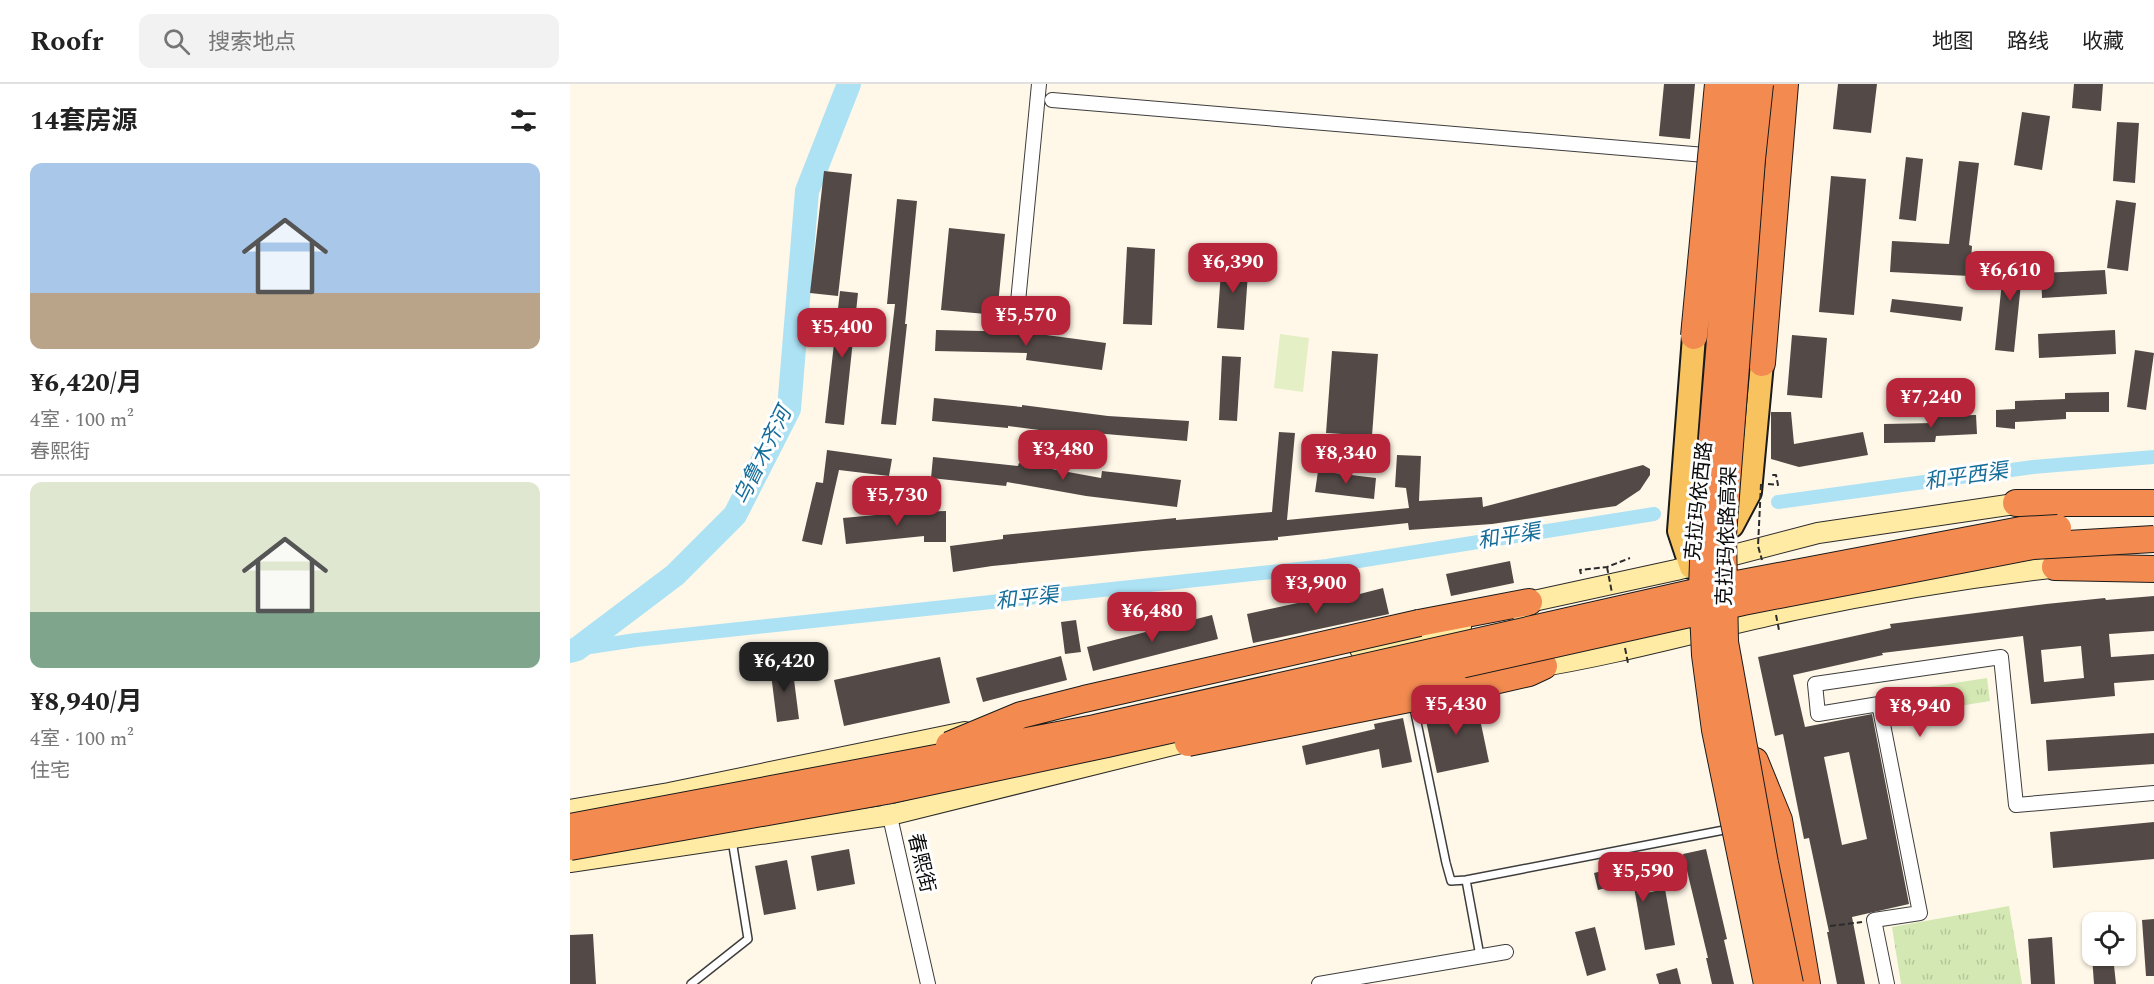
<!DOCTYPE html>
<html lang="zh">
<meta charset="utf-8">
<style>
:root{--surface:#fff;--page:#f2f2f2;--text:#222;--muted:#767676;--line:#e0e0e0;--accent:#b8253a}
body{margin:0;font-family:Spectral,"Noto Sans SC",serif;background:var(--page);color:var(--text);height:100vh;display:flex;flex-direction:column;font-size:22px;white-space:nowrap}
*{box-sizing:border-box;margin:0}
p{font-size:20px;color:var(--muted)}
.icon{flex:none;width:33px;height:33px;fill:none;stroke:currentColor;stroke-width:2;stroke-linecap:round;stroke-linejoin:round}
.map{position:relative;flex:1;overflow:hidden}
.sheet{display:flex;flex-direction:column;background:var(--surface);width:570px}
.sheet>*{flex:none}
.buttons{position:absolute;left:1512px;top:828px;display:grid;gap:12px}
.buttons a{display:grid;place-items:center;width:54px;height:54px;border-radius:12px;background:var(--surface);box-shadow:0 2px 4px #0004;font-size:30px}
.price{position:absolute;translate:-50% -51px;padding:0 14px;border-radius:12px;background:var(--accent);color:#fff;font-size:20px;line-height:39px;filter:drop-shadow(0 2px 3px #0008)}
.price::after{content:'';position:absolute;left:50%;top:36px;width:18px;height:14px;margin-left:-9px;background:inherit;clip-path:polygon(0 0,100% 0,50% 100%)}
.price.current{background:#222;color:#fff}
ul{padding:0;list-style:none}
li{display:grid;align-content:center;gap:12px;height:318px;padding:0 30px}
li+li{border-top:2px solid var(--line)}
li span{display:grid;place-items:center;height:186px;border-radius:12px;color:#555}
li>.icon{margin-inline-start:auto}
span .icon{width:108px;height:108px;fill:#fffc;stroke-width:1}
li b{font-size:26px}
h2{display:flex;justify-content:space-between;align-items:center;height:72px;padding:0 30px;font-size:26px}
header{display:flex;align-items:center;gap:36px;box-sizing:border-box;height:84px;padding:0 30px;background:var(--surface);border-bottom:2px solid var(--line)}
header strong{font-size:28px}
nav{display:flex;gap:33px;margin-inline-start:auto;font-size:21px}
.search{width:420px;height:54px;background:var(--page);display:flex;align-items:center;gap:15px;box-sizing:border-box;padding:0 21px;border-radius:12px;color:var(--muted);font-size:22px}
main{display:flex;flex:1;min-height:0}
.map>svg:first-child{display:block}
.park{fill:url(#park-tufts)}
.pitch{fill:#e5efc5}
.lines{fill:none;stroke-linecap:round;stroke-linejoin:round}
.canal{stroke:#ade2f5;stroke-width:14}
.river{stroke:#ade2f5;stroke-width:24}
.building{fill:#534a47;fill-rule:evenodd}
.lane-casing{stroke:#3d3d3d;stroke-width:10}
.street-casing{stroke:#3d3d3d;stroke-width:16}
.secondary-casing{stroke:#2c2c2c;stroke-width:22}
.primary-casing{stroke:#1b1b1b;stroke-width:26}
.highway-casing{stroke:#1b1b1b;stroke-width:28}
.path{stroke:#2c2c2c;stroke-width:2;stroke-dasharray:6 3;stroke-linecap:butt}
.lane{stroke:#fff;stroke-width:7}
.street{stroke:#fff;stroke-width:14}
.secondary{stroke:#ffeba3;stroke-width:20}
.primary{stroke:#f8c35f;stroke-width:22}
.highway{stroke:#f38b51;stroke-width:26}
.highway-bridge-casing{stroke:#1b1b1b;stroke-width:28;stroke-linecap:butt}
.path-bridge{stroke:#2c2c2c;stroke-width:2;stroke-dasharray:6 3;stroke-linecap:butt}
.highway-bridge{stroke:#f38b51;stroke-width:26}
.labels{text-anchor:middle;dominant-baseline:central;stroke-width:6;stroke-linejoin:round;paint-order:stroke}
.street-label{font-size:20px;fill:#0a0a0a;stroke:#fff}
.water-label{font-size:21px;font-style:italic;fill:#166d99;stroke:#fff}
</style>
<header>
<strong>Roofr</strong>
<div class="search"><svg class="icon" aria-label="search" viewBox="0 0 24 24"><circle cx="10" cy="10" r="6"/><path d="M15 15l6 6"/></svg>搜索地点</div>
<nav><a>地图</a><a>路线</a><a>收藏</a></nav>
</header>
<main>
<section class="sheet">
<h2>14套房源<svg class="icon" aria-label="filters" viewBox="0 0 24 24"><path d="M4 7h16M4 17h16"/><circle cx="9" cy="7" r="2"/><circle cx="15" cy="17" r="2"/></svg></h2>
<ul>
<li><span style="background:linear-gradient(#a9c7e8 70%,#b9a48a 0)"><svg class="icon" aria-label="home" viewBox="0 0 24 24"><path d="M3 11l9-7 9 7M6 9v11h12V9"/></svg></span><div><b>¥6,420/月</b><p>4室 · 100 m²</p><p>春熙街</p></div></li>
<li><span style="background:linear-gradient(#dfe7d0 70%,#7fa58c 0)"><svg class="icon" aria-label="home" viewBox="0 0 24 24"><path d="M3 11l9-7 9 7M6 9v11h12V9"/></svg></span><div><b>¥8,940/月</b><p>4室 · 100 m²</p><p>住宅</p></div></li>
</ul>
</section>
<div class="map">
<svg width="1584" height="900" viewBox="0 0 1584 900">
<defs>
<pattern id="park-tufts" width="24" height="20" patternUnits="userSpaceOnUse" patternTransform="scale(1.5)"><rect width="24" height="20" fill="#d4e8b3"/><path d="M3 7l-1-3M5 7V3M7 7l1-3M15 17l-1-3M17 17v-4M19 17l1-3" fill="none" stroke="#b5c699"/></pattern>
</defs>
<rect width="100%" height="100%" fill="#fff8e8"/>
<path class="park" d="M1417,594L1420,617L1322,633L1319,609Z
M1439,822L1452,900H1331L1322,843Z"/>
<path class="pitch" d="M710,250L739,254L733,308L704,304Z"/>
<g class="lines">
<path class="canal" d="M1208,418L1463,383L1584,373
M7,565L66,556L757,482L1084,430"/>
<path class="river" d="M0,567L7,565L105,491L165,431L219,325L237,107L279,0"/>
</g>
<path class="building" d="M1094,0H1125L1120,55L1089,52Z
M1268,0H1307L1301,49L1263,45Z
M1504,0H1533L1531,27L1502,24Z
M1452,28L1480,32L1472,86L1444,81Z
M1547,38L1569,39L1565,99L1543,97Z
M1336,73L1353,75L1346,137L1329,135Z
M1389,77L1409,79L1399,161L1402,162L1400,192L1320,188L1322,157L1379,160Z
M254,87L282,90L268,212L240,209Z
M1261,92L1296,95L1284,231L1249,228Z
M327,115L347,117L335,240H337L326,341L311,340L325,220H317Z
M1546,116L1566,119L1558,187L1537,184Z
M379,144L435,150L427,231L371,226Z
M557,163L585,165L582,241L553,240Z
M1435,168L1454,170L1444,268L1425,266Z
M652,173L679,175L674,246L647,244Z
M1535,186L1537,210L1472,214L1471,189Z
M270,207L288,209L274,341L255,339Z
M1322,215L1393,223L1391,237L1320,228Z
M366,246L454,248L536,259L532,286L456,276L457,269L365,267Z
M1545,246L1546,270L1469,274L1468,250Z
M1222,251L1257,254L1252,314L1217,311Z
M1565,266L1584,269L1576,326L1557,323Z
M762,267L808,270L802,352L756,349Z
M652,272L671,273L667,337L649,336Z
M1539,308V328H1496V335L1445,338V345L1426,343V326L1445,325V317L1495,315V309Z
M364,314L452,323V321L538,332L619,337L617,357L524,349L523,353L438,342V344L362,337Z
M1201,328H1221L1224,360L1293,348L1298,371L1229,383L1201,375Z
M1406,331L1407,350L1366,352L1365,358L1314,359V340L1363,339V332Z
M709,348L725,349L717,436L839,424L836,404L825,403L827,371L851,372L849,417L912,413L913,423L1073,381L1080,385V391L1070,406L1046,422L922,440L839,446L838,439L708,453V456L573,467L422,482L383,488L380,462L433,455V451L606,434V436L702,428Z
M257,366L322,375L319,392L269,386L252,461L232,457L246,398L253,399Z
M363,373L448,382L449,379L531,394L532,387L611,396L607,423L516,412L437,398L436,402L361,394Z
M748,387L806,394L804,415L745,408Z
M376,427V458H354V452L276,460L273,434L338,428Z
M940,477L944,499L881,512L876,490Z
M813,504L819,530L683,559L677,530L769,510L770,515Z
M1584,512V547L1539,550L1541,573L1584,570V596L1544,599L1545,612L1461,620L1453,552L1312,569L1313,571L1223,591L1235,643L1302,630L1339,820L1282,833L1295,900H1267L1257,848H1259L1239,754L1234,755L1213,650L1205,652L1188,573L1321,544L1320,540L1476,520L1535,514L1536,516ZM1511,562L1514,594L1474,598L1471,566ZM1279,668L1297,755L1272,761L1254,673Z
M642,531L648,555L523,587L517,563Z
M506,536L511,568L495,570L491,538Z
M491,572L497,596L413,618L406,594Z
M370,573L380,619L274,642L264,596Z
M222,580L229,635L207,638L200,582Z
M906,616L919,678L867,689L854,627Z
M833,634L842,678L812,684L809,665L736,681L732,662L805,645L804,640Z
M1584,649V680L1478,687L1476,656Z
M1584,738V775L1483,784L1480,748Z
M279,765L285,800L247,807L241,772Z
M1136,765L1157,855L1154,856L1164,900H1142L1136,874H1138L1113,770Z
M1067,769L1076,809L1095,805L1105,861L1075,866L1063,797L1028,806L1024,789L1060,780L1059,770Z
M217,776L226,825L194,831L185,782Z
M1584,835V892H1576L1572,836Z
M1025,843L1036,886L1017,892L1005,848Z
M23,850L26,900H0V851Z
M1482,853L1485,900H1461L1458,855Z
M1522,872H1543L1546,900H1524Z
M1107,884L1111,900H1089L1086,890Z"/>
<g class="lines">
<defs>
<path id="lane" d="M843,619L876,779L881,797L896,796L910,872
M896,796L1159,745
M121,900L178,855L162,756"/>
<path id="street" d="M482,16L1147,72
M448,218L469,0
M318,724L358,900
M749,900L936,868
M1317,900L1304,836L1350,829L1309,620L1248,630L1245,600L1431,573L1446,721L1584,709"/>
<path id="secondary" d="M950,527L959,518L1106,486L1248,449L1458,418
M790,565L891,543
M961,584C1050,570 1136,545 1224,526C1314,507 1406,492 1498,482
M0,726L99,709L395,648
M0,778L320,731L631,654"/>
<path id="primary" d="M1162,442L1180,408L1192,279
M1121,483L1109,447L1124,252"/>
<path id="highway" d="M1192,279L1215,0
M1446,419H1584
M1485,483L1584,485
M849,539L959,518
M889,605L959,589L974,582
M1185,677L1209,736L1237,900"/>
</defs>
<use href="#lane" class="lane-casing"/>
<use href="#street" class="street-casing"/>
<use href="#secondary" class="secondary-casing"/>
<use href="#primary" class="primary-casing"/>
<use href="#highway" class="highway-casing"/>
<path class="path" d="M1198,400L1208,401L1206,391H1200
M1011,490L1010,486L1037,483L1060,474
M1260,842L1292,838"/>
<use href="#lane" class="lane"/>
<use href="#street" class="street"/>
<use href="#secondary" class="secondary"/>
<use href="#primary" class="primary"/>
<use href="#highway" class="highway"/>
<defs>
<path id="highway-bridge" d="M1171,0L1134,451L1132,505L1135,571L1145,646L1197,900
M1190,0L1182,75L1153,451L1155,558L1195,779L1220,900
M1124,252L1148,0
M618,659L889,605
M379,661L451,631L514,615L849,539
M0,743L525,644L1135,506L1451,446L1488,444
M0,763L316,707L537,660L1173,518L1463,462L1584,455"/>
</defs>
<use href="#highway-bridge" class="highway-bridge-casing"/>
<path class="path-bridge" d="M1191,400L1188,462L1192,476
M1037,483L1042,509
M1206,531L1209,546
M1055,564L1058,579"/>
<use href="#highway-bridge" class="highway-bridge"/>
</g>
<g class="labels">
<g class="street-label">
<text transform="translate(1129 417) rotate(-84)">克拉玛依西路</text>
<text transform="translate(1157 452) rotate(-88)">克拉玛依路高架</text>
<text transform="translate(351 779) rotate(77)">春熙街</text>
</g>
<g class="water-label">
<text transform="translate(193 372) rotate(-64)">乌鲁木齐河</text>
<text transform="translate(1396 393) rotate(-8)">和平西渠</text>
<text transform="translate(939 453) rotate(-9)">和平渠</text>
<text transform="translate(457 515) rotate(-6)">和平渠</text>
</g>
</g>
</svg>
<div class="buttons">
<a><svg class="icon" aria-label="locate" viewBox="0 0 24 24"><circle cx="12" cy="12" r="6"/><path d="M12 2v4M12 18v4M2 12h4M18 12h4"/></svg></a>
</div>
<b class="price" style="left:663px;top:210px">¥6,390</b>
<b class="price" style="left:1440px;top:218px">¥6,610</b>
<b class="price" style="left:456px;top:263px">¥5,570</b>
<b class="price" style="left:272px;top:275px">¥5,400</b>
<b class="price" style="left:1361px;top:345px">¥7,240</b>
<b class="price" style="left:493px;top:397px">¥3,480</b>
<b class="price" style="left:776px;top:401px">¥8,340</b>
<b class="price" style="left:327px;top:443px">¥5,730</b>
<b class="price" style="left:746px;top:531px">¥3,900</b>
<b class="price" style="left:582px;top:559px">¥6,480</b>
<b class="price current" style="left:214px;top:609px">¥6,420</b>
<b class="price" style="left:886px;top:652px">¥5,430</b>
<b class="price" style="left:1350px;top:654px">¥8,940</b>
<b class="price" style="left:1073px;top:819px">¥5,590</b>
</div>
</main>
